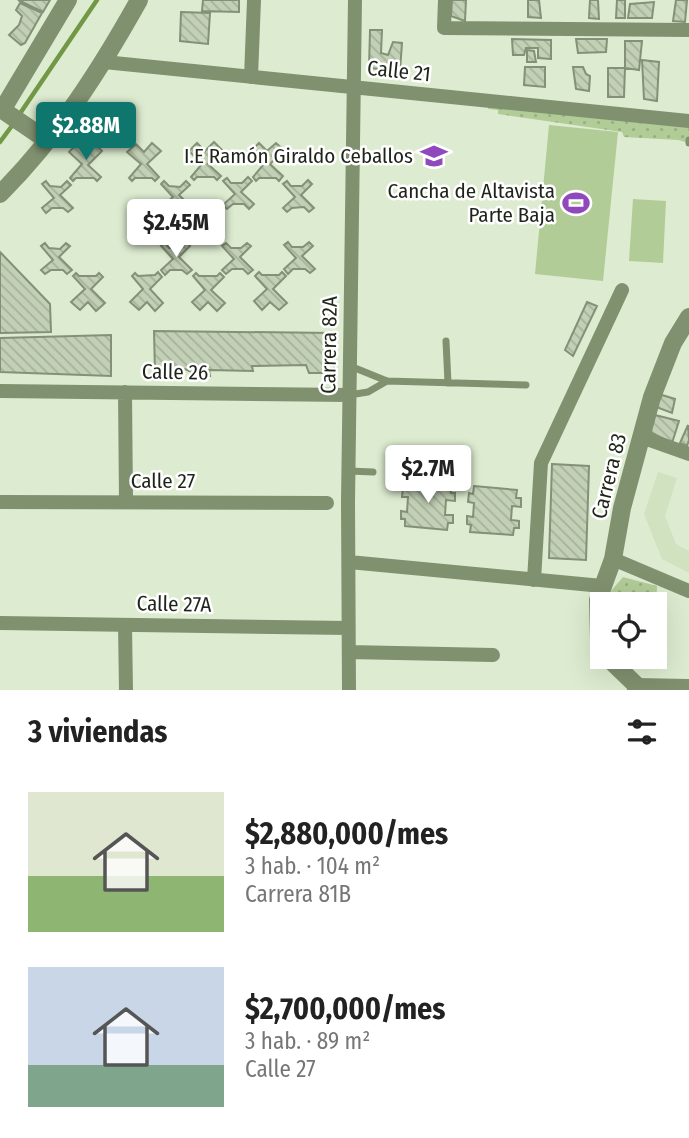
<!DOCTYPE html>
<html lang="es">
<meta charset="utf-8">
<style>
:root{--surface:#fff;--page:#f2f2f2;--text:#222;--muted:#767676;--accent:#0f766e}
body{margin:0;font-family:"Fira Sans Condensed",sans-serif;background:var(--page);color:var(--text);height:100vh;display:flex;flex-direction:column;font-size:26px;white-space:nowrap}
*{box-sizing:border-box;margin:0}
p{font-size:23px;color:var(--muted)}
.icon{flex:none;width:38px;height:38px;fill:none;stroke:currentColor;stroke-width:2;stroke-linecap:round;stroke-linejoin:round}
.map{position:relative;height:690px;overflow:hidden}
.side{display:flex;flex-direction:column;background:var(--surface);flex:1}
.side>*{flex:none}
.buttons{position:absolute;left:590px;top:592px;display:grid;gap:14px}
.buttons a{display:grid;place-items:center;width:77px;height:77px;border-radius:0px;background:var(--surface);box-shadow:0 7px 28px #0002;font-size:35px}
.price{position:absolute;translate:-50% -60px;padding:0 16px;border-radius:7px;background:#fff;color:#222;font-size:23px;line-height:46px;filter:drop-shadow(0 2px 4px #0008)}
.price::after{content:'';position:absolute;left:50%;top:42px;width:21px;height:16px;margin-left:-10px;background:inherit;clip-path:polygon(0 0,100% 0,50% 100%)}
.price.selected{background:var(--accent);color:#fff}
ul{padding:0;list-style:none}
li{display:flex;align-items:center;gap:21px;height:175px;padding:0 28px}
li span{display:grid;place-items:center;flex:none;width:196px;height:140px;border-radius:0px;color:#555}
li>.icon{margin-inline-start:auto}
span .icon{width:84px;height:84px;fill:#fffc;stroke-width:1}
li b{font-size:30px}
h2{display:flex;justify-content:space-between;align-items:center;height:84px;padding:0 28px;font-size:30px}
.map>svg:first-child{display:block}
.built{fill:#d0e2bf}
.grass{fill:url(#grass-dots)}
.pitch{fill:#b2cc98}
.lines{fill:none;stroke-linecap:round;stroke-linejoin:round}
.stream{stroke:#729847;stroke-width:4.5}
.building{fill:url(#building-back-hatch);stroke:#839177;stroke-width:2}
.service{stroke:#80916f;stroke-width:7}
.minor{stroke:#80916f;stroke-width:14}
.tertiary{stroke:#80916f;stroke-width:18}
.labels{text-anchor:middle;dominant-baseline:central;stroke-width:5;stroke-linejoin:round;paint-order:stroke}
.street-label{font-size:21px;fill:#1f241a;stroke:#fff}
.poi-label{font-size:21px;fill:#1f241a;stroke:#fff;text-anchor:end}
</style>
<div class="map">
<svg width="689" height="690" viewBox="0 0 689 690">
<defs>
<pattern id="grass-dots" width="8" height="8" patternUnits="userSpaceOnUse" patternTransform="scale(1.75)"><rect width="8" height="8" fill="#b2cc98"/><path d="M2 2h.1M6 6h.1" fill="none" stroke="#99af82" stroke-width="1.8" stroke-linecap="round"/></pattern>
<pattern id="building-back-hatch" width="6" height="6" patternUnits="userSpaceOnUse" patternTransform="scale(1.75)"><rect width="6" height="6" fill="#c2d0b5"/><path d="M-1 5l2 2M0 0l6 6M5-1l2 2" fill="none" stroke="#a6b29b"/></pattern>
</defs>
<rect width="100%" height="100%" fill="#ddecd0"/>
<path class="built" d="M658,472L677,478L665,516L676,544L689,551V573L662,559L644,514Z"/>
<path class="grass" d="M489,103L689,126V143L678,140L624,137L622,132L498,114V110L488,109Z
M623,577L657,586L655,655L654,604H606L611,591Z
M619,656H654V667L638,669Z"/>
<path class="pitch" d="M549,125L618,132L603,281L535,274Z
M633,199L666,201L663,263L629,261Z"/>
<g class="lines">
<path class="stream" d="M19,115L97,0
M0,142L14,123"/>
</g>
<path class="building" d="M18,0H50L43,12Z
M203,0H239V12L202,11Z
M452,0H466L465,21L451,16Z
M528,0H539L541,18L528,17Z
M590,0H598L599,19L589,18Z
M617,0H625V18H616Z
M676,0H687L685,22L673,21Z
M654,2L652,18H628L630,4Z
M20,3L42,13L25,43L21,45L9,35L19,25L22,16L16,10Z
M181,12L210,13L208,44L180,41Z
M370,30H382L381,53L388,55L393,42L402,43L400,71L369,68Z
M512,39L551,40V59L538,58V48H526L524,55H513Z
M576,39H607L606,52L578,53Z
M625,41H642L639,70L625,68Z
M527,50L534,51L536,62H527Z
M642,60L659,62L657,101L644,99Z
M525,67H545V87L524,85Z
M573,67H583L586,74L590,76L589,91L576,89Z
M608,68H625L624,97H608Z
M214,142L222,150L208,164L221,176L217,180L214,177H197L194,180L191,177L202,164L189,151L197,143L205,151Z
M94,143L102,151L88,165L101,177L97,181L94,178H76L73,181L70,178L82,164L69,152L77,144L85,152Z
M152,143L161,151L147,164L159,177L155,181L152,178H135L132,181L129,178L141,164L127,152L136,144L144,152Z
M259,143L267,151L276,143L284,150L270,164L283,176L279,181L276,178H259L256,181L253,177L264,164L251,151Z
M248,177L252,181L241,192L254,204L249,209L244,204H233L227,209L223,205L235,194L223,181L227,178L231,183H242Z
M308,180L312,184L301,195L314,208L309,212L304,207L292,208L287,212L283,208L295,197L283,184L287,181L291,186H302Z
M46,181L50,186L61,187L67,181L71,185L60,195L73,208L68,212L63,208H52L46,213L42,208L54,198L42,184Z
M164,181L169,186L180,187L186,181L190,185L179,195L192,208L187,212L182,208H170L165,213L161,208L173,197L161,184Z
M186,242L190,246L179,257L192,270L187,274L182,270H170L165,275L161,270L173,259L161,246L165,243L169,248H180Z
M288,242L292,247H303L309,242L313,246L302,256L315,269L310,273L305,269H293L288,274L284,269L296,258L284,245Z
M45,243L49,248L60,249L66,243L70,246L59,257L72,270L67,274L63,270H51L45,274L41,270L53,260L41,246Z
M226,243L231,248H241L247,243L251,246L240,257L253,270L248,274L243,269H232L226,274L222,270L234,259L222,246Z
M0,252L50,304L51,332L0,333Z
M158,272L162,277L150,289L163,303L155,311L147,302L139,310L130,302L143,289L132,276L135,273L138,276L155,275Z
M259,272L262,275H279L282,272L286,276L273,289L287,303L279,310L270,302L262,310L254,301L267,289L255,276Z
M76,273L79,276H96L99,273L103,277L91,289L105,303L96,311L88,302L80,310L71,302L85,289L73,276Z
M196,273L199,276H217L220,273L224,277L211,290L225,303L217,311L208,302L200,310L192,302L205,290L193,276Z
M587,302L597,306L573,356L565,350Z
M154,331L333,333L334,373H309L306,365L252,366L253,371L209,370L210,376L198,375L185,369L173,375L155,374Z
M111,335V376L0,372V338Z
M662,395L675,399L672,413L656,407Z
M655,415L679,421L672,443L650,432Z
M688,425L689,440L687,446L680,443Z
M552,464L589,466L586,560L549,558Z
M408,481L451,484V493H455V501L446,500L445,515H453V523H448L447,530L405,526V519H401V511L407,512L408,497H402L403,488H408Z
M474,486L517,490L516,498H521V507L512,506L511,520L519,521V528H514L513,535L470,532L471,525L467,524V516L473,517L474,503L468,502L469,493L473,494Z"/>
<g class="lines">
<path class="service" d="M689,140V143
M446,341L448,383
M350,366L387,381L526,385
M349,395L368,392L387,381
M349,471L373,472"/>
<path class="minor" d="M445,0L444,28L689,30
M104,62L689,121
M251,77L254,0
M0,391L349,395
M125,392L126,502
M641,437L689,454
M0,502L327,503
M613,559L689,591
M349,562L602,586
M534,580L541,463L622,290
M0,623L348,628
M125,625L126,690
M349,652L493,655
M636,685L689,686
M349,690L348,502L355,0"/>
<path class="tertiary" d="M0,109L7,102L68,0
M1,109L48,141
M0,194C57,137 100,70 139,0
M602,650L599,640L598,600L613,559L622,508L652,397L673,343L689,317
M606,656L636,685V690"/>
</g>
<defs>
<symbol id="school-bare" viewBox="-9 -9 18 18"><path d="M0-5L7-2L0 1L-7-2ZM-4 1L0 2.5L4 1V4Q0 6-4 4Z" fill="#9049bd" stroke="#fff" stroke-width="2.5" paint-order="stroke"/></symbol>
<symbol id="stadium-bare" viewBox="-9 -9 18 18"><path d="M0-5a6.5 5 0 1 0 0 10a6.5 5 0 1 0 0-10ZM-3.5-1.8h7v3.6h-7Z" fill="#9049bd" stroke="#fff" stroke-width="2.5" paint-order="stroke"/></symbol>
</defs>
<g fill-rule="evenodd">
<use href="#school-bare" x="415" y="137" width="38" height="38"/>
<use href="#stadium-bare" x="557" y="184" width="38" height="38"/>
</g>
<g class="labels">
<g class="street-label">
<text transform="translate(399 71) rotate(6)">Calle 21</text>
<text transform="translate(329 345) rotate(-89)">Carrera 82A</text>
<text transform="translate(175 372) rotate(1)">Calle 26</text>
<text transform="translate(609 476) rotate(-76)">Carrera 83</text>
<text x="163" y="481">Calle 27</text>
<text transform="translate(174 604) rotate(1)">Calle 27A</text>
</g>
<g class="poi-label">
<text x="413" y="156">I.E Ramón Giraldo Ceballos</text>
<text x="555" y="191">Cancha de Altavista<tspan x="555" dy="24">Parte Baja</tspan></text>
</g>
</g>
</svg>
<div class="buttons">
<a><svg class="icon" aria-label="locate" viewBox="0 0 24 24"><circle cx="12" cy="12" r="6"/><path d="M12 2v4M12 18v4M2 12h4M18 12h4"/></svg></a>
</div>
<b class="price selected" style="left:86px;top:162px">$2.88M</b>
<b class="price" style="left:176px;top:259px">$2.45M</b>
<b class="price" style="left:428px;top:505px">$2.7M</b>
</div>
<section class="side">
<h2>3 viviendas<svg class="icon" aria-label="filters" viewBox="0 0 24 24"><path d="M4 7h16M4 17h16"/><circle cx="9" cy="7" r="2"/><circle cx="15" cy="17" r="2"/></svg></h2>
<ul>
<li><span style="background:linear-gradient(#dfe7d0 60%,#8fb573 0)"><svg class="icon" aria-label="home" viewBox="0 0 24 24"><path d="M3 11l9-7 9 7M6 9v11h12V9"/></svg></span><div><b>$2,880,000/mes</b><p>3 hab. · 104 m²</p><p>Carrera 81B</p></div></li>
<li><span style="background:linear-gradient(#c9d6e8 70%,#7fa58c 0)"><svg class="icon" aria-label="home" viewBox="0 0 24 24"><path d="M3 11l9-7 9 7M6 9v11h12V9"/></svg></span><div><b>$2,700,000/mes</b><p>3 hab. · 89 m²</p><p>Calle 27</p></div></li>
</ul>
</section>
